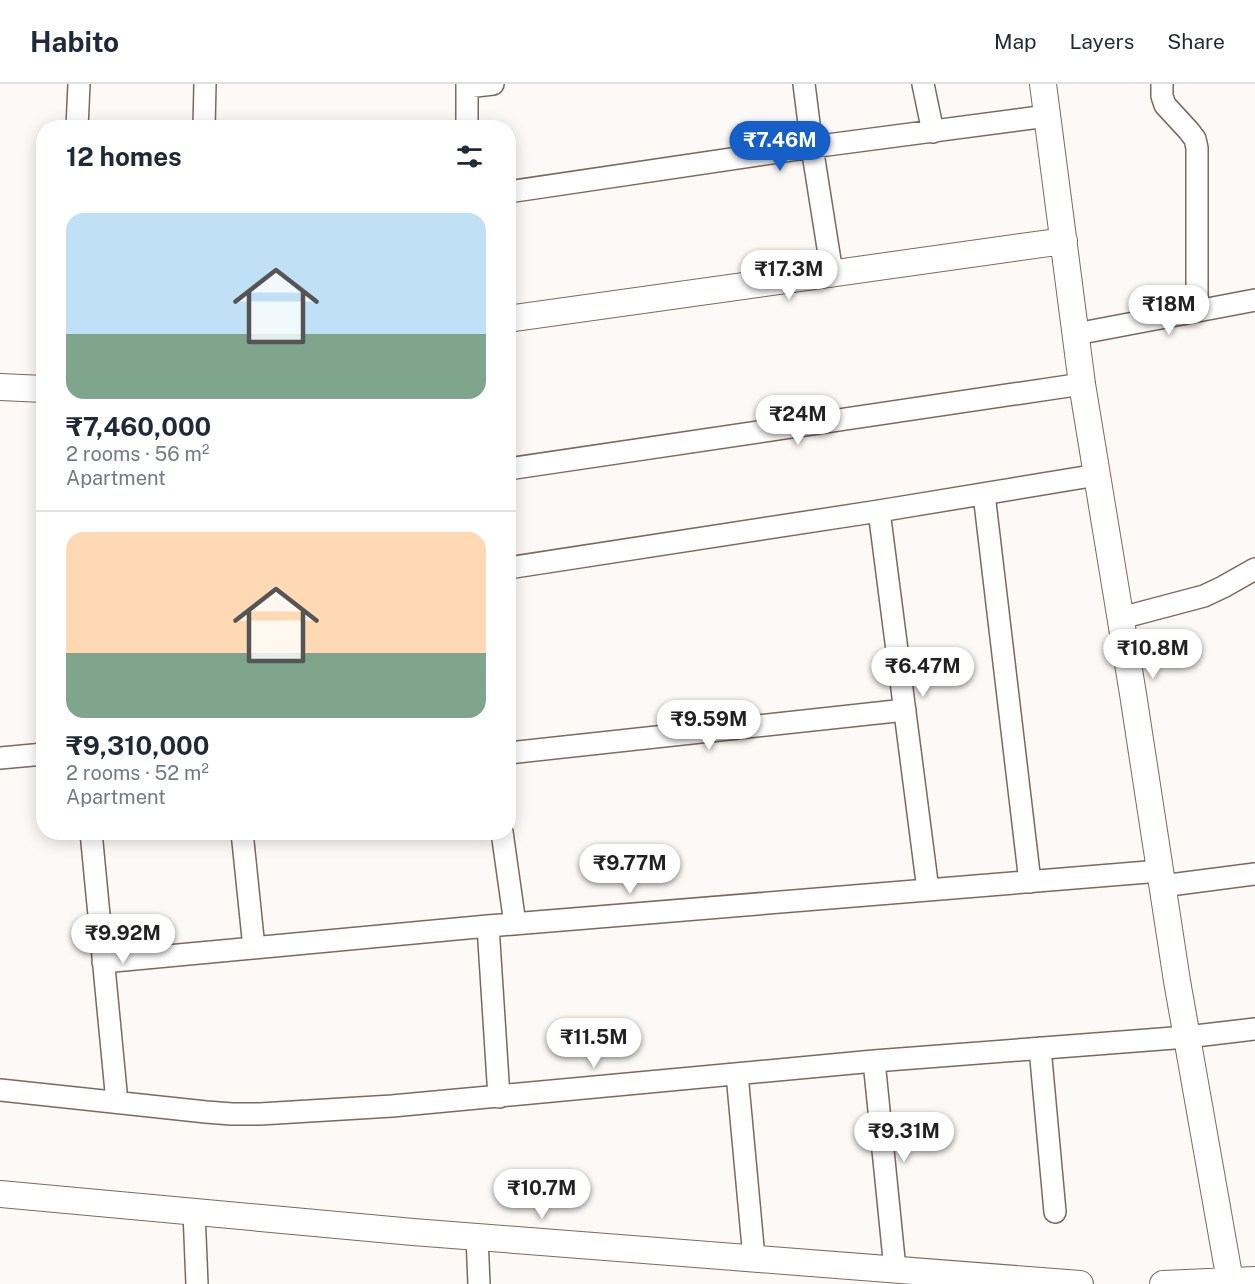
<!DOCTYPE html>
<meta charset="utf-8">
<style>
:root{--surface:#fff;--page:#f2f2f3;--text:#1f2937;--muted:#747a83;--line:#e0e1e3;--accent:#165ec8}
body{margin:0;font-family:"Public Sans",sans-serif;background:var(--page);color:var(--text);height:100vh;display:flex;flex-direction:column;font-size:22px;white-space:nowrap}
*{box-sizing:border-box;margin:0}
p{font-size:20px;color:var(--muted)}
.icon{flex:none;width:33px;height:33px;fill:none;stroke:currentColor;stroke-width:2;stroke-linecap:round;stroke-linejoin:round}
.map{position:relative;flex:1;overflow:hidden}
.side{position:absolute;left:36px;top:36px;width:480px;height:720px;display:flex;flex-direction:column;background:var(--surface);border-radius:24px;box-shadow:0 3px 15px #0003}
.side>*{flex:none}
.price{position:absolute;translate:-50% -51px;padding:0 14px;border-radius:21px;background:#fff;color:#222;font-size:20px;line-height:39px;filter:drop-shadow(0 2px 3px #0008)}
.price::after{content:'';position:absolute;left:50%;top:36px;width:18px;height:14px;margin-left:-9px;background:inherit;clip-path:polygon(0 0,100% 0,50% 100%)}
.price.on{background:var(--accent);color:#fff}
ul{padding:0;list-style:none}
li{display:grid;align-content:center;gap:12px;height:318px;padding:0 30px}
li+li{border-top:2px solid var(--line)}
li span{display:grid;place-items:center;height:186px;border-radius:18px;color:#555}
li>.icon{margin-inline-start:auto}
span .icon{width:108px;height:108px;fill:#fffc;stroke-width:1}
li b{font-size:26px}
h2{display:flex;justify-content:space-between;align-items:center;height:72px;padding:0 30px;font-size:26px}
header{display:flex;align-items:center;gap:36px;box-sizing:border-box;height:84px;padding:0 30px;background:var(--surface);border-bottom:2px solid var(--line)}
header strong{font-size:28px}
nav{display:flex;gap:33px;margin-inline-start:auto;font-size:21px}
.map>svg:first-child{display:block}
.lines{fill:none;stroke-linecap:round;stroke-linejoin:round}
.minor-casing{stroke:#7b695f;stroke-width:24}
.tertiary-casing{stroke:#7b695f;stroke-width:28}
.minor{stroke:#fff;stroke-width:21}
.tertiary{stroke:#fff;stroke-width:26}
</style>
<header>
<strong>Habito</strong>
<nav><a>Map</a><a>Layers</a><a>Share</a></nav>
</header>
<div class="map">
<svg width="1255" height="1200" viewBox="0 0 1255 1200">
<rect width="100%" height="100%" fill="#fdf9f6"/>
<g class="lines">
<defs>
<path id="minor" d="M467,0V44
M804,0L812,63L832,189
M923,0L933,48
M1162,0V12L1165,21L1189,47L1195,55L1197,64V227
M467,3L493,0
M77,44L79,0
M204,44L205,0
M508,108L812,63L1047,32
M1076,250L1255,216
M508,385L1082,300
M984,410L1030,798
M879,427L928,806
M508,484L879,427L1097,391
M1121,534L1204,512L1223,503L1255,485
M508,669L905,626
M0,674L44,670
M91,748L117,1018
M242,748L254,864
M502,748L515,840
M1162,802L1255,790
M488,842L499,1013
M103,878L488,842L1160,787
M1040,964L1055,1128
M874,977L895,1185
M737,990L754,1174
M0,1006L206,1028L232,1030H260L392,1022L874,977L1187,953L1255,945
M194,1128L197,1200
M477,1153L479,1200"/>
<path id="tertiary" d="M1043,0L1082,300L1133,610L1177,897L1230,1197
M508,235L1064,157
M0,303L44,305
M0,1110L413,1148L1080,1200
M1163,1200L1255,1196"/>
</defs>
<use href="#minor" class="minor-casing"/>
<use href="#tertiary" class="tertiary-casing"/>
<use href="#minor" class="minor"/>
<use href="#tertiary" class="tertiary"/>
</g>
</svg>
<b class="price on" style="left:780px;top:88px">₹7.46M</b>
<b class="price" style="left:789px;top:217px">₹17.3M</b>
<b class="price" style="left:1169px;top:252px">₹18M</b>
<b class="price" style="left:798px;top:362px">₹24M</b>
<b class="price" style="left:1153px;top:596px">₹10.8M</b>
<b class="price" style="left:923px;top:614px">₹6.47M</b>
<b class="price" style="left:709px;top:667px">₹9.59M</b>
<b class="price" style="left:630px;top:811px">₹9.77M</b>
<b class="price" style="left:123px;top:881px">₹9.92M</b>
<b class="price" style="left:594px;top:985px">₹11.5M</b>
<b class="price" style="left:904px;top:1079px">₹9.31M</b>
<b class="price" style="left:542px;top:1136px">₹10.7M</b>
<section class="side">
<h2>12 homes<svg class="icon" aria-label="filters" viewBox="0 0 24 24"><path d="M4 7h16M4 17h16"/><circle cx="9" cy="7" r="2"/><circle cx="15" cy="17" r="2"/></svg></h2>
<ul>
<li><span style="background:linear-gradient(#bfe0f5 65%,#7fa58c 0)"><svg class="icon" aria-label="home" viewBox="0 0 24 24"><path d="M3 11l9-7 9 7M6 9v11h12V9"/></svg></span><div><b>₹7,460,000</b><p>2 rooms · 56 m²</p><p>Apartment</p></div></li>
<li><span style="background:linear-gradient(#ffd9b3 65%,#7fa58c 0)"><svg class="icon" aria-label="home" viewBox="0 0 24 24"><path d="M3 11l9-7 9 7M6 9v11h12V9"/></svg></span><div><b>₹9,310,000</b><p>2 rooms · 52 m²</p><p>Apartment</p></div></li>
</ul>
</section>
</div>
